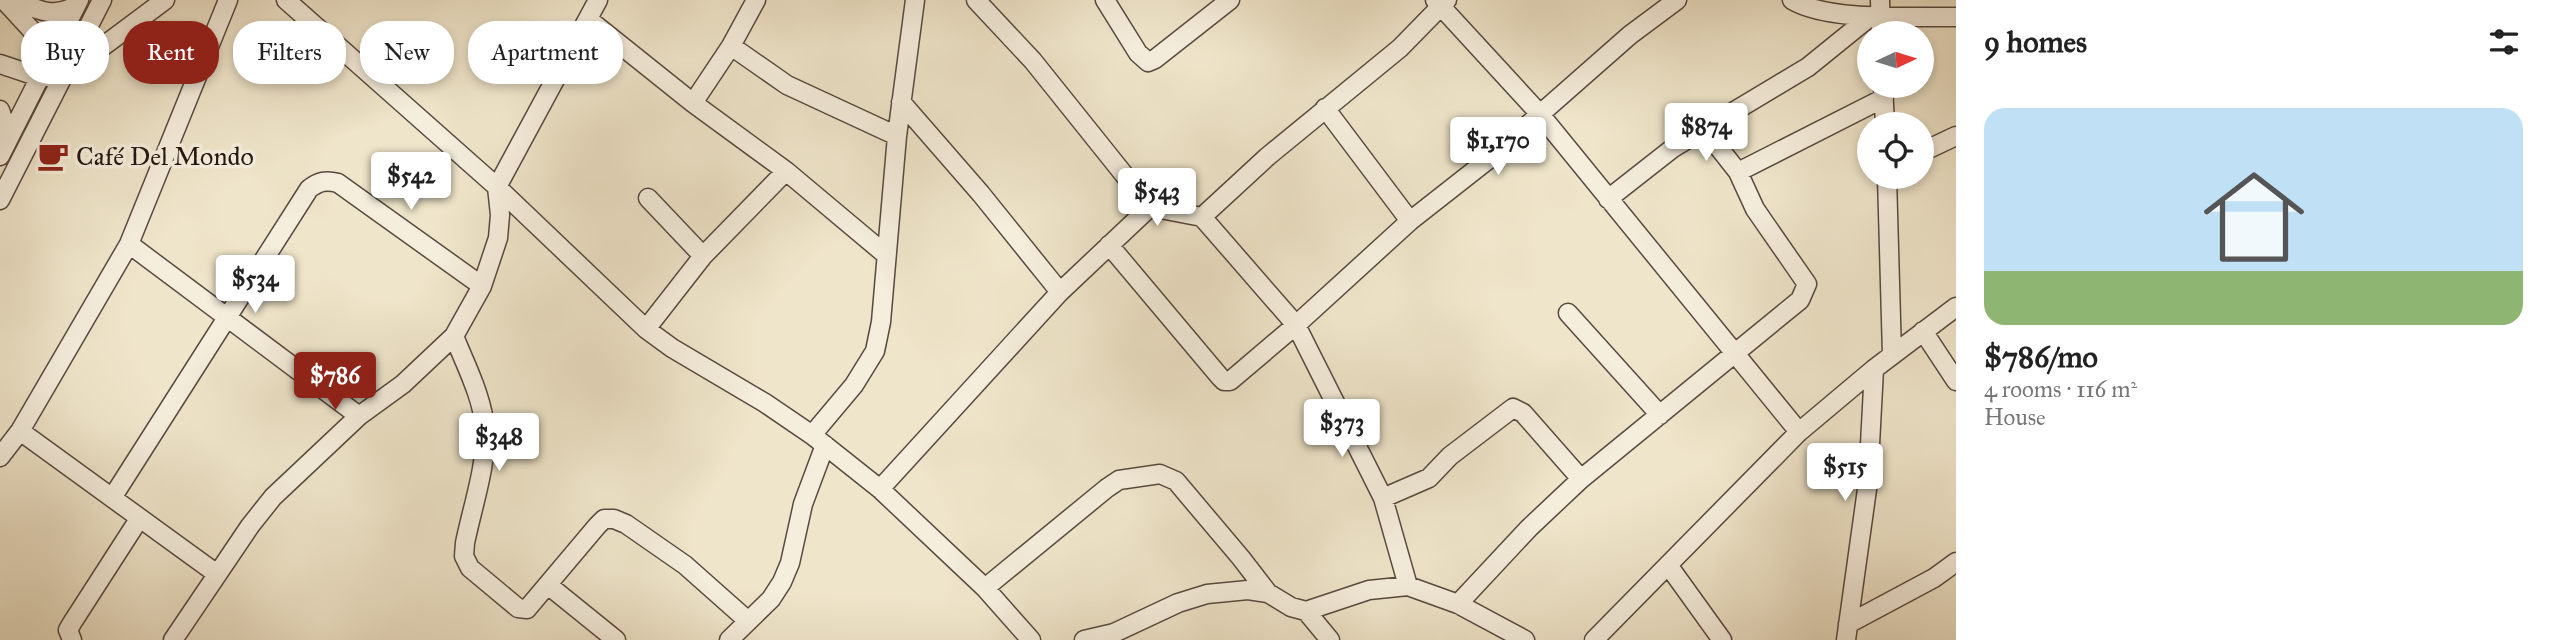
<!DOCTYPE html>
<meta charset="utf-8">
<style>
:root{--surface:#fff;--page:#f6f6f6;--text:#222;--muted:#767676;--line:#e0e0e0;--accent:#8f2418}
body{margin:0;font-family:"IM FELL Great Primer",serif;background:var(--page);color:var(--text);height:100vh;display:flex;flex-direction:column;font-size:26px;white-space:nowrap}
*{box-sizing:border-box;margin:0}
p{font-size:23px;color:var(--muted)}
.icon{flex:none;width:38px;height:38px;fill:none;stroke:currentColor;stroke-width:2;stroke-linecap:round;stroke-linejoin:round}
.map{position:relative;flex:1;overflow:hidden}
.sheet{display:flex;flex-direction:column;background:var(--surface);width:595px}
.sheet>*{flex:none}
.guide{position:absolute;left:21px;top:21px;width:665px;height:63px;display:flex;gap:14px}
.needle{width:46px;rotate:86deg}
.controls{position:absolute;left:1857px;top:21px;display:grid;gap:14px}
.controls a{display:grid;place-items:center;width:77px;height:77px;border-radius:50%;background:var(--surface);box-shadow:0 4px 10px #0003;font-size:35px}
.price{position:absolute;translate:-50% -60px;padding:0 16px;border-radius:7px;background:#fff;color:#222;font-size:23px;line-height:46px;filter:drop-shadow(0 2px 4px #0008)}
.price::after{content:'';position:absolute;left:50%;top:42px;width:21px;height:16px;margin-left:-10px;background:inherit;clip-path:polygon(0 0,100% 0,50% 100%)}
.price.on{background:var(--accent);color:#fff}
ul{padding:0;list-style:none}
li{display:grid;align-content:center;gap:14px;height:371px;padding:0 28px}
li+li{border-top:2px solid var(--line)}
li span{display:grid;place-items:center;height:217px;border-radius:21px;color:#555}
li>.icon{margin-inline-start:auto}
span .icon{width:126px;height:126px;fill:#fffc;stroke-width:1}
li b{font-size:30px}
h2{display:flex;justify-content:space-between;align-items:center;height:84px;padding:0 28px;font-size:30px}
.chip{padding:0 24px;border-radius:28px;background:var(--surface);box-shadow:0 4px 10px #0003;font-size:24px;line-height:63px}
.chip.on{background:var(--accent);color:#fff}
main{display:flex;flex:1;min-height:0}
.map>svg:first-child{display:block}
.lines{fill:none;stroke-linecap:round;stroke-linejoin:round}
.minor-casing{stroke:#584a40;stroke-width:21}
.minor{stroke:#f5eedd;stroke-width:18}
.labels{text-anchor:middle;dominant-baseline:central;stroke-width:7;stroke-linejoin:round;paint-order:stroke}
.poi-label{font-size:26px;fill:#251712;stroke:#f5eedd;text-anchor:start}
</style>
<main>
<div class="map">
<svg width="1956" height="640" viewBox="0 0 1956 640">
<rect width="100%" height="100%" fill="#efe5ca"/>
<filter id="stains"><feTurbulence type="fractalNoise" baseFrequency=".00286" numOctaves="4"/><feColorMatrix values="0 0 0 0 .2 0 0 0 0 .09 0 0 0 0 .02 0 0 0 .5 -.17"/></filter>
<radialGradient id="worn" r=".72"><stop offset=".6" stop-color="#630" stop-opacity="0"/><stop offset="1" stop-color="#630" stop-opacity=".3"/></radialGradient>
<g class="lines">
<defs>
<path id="minor" d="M4,0L59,60
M14,0C36,9 53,19 75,6
M286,0L497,187L646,329L672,348L765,403L812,435L880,489L985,588L1031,640
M976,0L1033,61L1150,207
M1105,0L1138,53L1148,62L1155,59L1230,0
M1435,0L1539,113L1799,432
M1792,0C1829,22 1913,16 1956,17
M1880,0L1881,33
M588,19L693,103L786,171L885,254
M731,46L787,85L897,136
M0,64L39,77H62L165,0
M1883,86L1885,124
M901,102L981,194L1060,292
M693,103L731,46L756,0
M1325,108L1410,221
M0,110L9,138
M1704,129L1738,172
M1922,152L1956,136
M0,156L79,0
M1887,177L1892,355
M648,198L703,256
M1608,199L1673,148L1808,67L1871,16
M0,200L102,0
M1202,217L1296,325L1383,498L1408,586
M129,244L359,416
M1109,245L1220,377L1224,381H1230L1296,325L1410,221L1489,159L1630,35L1677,0
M1568,313L1660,415
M646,329L703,256L786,171
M1923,331L1956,381
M454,336C466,366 483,398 485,430C487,465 472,508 465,543L464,556L470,568L518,608L527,609L597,526L604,519H614L626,524L685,565L747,620
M20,431L217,574
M812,435L854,385L875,351L881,322L897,136L915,0
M0,457L20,431L129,244L228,0
M880,489L1060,292L1150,207L1202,217L1267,157L1400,48L1447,0
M112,498L309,189C319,181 326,180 338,183L482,286
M1383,498L1429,478L1450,456L1513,408L1523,413L1581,479
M1668,565L1722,640
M548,585L616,640
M985,588L1107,488L1119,480L1160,474L1176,481L1241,558L1268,593
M1458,604L1529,528L1581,479L1800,300L1807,284L1755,209L1738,172L1884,98
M1306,611L1330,640
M1848,624L1934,578L1956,562
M72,640L68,630L72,623L139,519
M173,640L250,526L273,497L359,416L403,384L454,336L482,286L498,238L500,215L497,187L598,0
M729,640L771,599L782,582L790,563L803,504L825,445
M1084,640L1114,633L1178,603L1207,594L1248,590L1268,593L1291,607L1306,611L1369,590L1408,586L1458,604L1525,640
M1594,640L1799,432L1874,369L1956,307
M1846,640L1868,482L1874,369"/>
</defs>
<use href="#minor" class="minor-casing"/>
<use href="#minor" class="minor"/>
</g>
<defs>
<symbol id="cafe-bare" viewBox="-9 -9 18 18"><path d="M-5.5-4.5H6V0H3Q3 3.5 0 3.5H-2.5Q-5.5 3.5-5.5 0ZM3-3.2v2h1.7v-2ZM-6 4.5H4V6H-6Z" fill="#8f2418" stroke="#f5eedd" stroke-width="2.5" paint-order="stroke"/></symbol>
</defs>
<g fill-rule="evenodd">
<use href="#cafe-bare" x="31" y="134" width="44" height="44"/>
</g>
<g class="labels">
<g class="poi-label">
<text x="76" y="156">Café Del Mondo</text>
</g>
</g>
<rect width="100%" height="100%" filter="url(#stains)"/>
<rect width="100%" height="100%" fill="url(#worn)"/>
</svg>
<div class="controls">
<a><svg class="needle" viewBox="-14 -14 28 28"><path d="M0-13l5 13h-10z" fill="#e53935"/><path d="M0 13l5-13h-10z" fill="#767676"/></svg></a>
<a><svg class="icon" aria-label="locate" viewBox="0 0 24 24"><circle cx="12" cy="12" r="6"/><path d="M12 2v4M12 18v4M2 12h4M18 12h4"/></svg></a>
</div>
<b class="price" style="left:1706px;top:163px">$874</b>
<b class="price" style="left:1498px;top:177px">$1,170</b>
<b class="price" style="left:411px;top:212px">$542</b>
<b class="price" style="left:1157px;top:228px">$543</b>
<b class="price" style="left:255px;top:315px">$534</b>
<b class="price on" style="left:335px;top:412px">$786</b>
<b class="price" style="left:1342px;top:459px">$373</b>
<b class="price" style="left:499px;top:473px">$348</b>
<b class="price" style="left:1845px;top:503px">$515</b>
<div class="guide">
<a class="chip">Buy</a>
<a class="chip on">Rent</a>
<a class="chip">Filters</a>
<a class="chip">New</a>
<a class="chip">Apartment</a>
</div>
</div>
<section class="sheet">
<h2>9 homes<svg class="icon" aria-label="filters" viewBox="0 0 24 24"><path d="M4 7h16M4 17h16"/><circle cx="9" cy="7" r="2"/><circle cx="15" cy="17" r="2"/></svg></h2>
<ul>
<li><span style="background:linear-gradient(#bfe0f5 75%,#8fb573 0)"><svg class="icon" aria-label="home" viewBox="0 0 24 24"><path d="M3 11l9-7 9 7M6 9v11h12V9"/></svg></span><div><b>$786/mo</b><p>4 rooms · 116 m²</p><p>House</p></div></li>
</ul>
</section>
</main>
